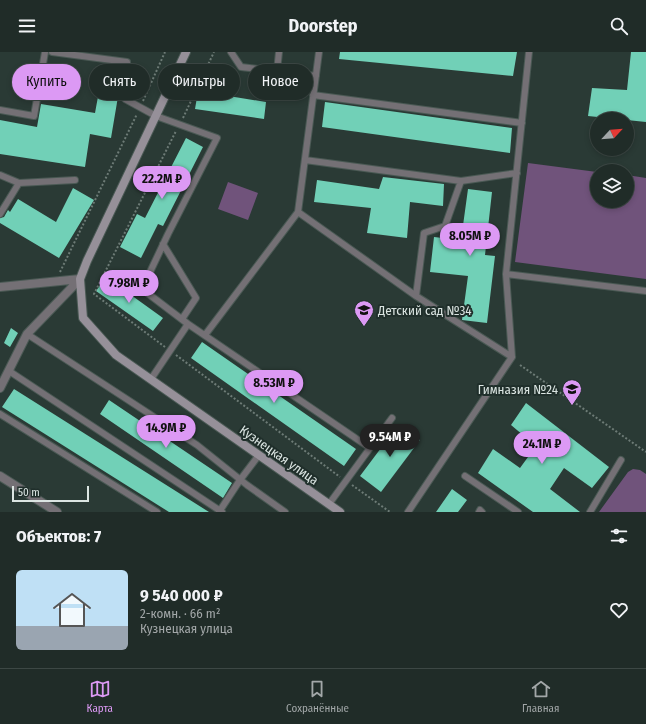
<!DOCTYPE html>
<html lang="ru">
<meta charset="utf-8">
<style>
:root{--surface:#202c28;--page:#2d3834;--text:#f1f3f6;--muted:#a2a7a8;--line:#3d4845;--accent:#dc99f4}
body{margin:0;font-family:"Fira Sans Condensed",sans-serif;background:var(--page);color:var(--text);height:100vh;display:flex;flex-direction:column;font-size:15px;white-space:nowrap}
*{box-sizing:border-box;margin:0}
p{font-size:13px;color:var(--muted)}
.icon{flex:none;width:22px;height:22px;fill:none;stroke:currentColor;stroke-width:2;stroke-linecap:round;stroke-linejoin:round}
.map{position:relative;height:460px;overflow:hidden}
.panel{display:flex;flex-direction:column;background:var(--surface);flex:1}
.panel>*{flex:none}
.top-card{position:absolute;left:12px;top:12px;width:400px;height:36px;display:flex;gap:8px}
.needle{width:26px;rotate:64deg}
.buttons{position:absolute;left:590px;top:60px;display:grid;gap:8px}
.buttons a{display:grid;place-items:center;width:44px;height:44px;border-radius:50%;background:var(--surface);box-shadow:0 2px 6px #0003,0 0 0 1px var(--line);font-size:20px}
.scale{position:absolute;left:12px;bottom:10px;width:77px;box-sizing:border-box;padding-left:4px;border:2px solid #dbe5e2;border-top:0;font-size:11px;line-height:14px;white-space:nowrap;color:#dbe5e2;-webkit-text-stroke:3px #202f2b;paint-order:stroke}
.price{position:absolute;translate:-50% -34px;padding:0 9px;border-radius:14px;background:var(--accent);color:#111;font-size:13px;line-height:26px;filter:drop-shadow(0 1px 2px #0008)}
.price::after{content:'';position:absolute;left:50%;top:24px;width:12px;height:9px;margin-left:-6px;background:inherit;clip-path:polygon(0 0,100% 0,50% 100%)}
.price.selected{background:#222;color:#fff}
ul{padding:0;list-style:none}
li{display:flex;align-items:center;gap:12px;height:100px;padding:0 16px}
li span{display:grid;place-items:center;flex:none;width:112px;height:80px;border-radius:6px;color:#555}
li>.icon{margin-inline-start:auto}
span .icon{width:48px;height:48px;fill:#fffc;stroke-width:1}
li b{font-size:17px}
h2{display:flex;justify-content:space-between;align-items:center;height:48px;padding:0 16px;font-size:17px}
.chip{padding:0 14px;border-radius:18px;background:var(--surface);box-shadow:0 2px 6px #0003,0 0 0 1px var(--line);font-size:14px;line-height:36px}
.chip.selected{background:var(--accent);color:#111}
header{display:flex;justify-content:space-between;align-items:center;height:52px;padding:0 16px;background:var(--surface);font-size:18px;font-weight:700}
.tabs{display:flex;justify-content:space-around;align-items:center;height:56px;border-top:1px solid var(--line);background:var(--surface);font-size:11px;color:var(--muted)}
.tabs a{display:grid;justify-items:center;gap:2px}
.tabs .selected{color:var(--accent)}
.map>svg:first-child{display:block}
.green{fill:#70537b}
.building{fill:#71d0b7}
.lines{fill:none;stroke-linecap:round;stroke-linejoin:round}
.lane-casing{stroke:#4a5954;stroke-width:8}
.street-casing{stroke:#4a5954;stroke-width:10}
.secondary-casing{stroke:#4a5954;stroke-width:10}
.path{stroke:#6d7b76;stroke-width:2;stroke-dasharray:2 2;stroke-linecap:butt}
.lane{stroke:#747075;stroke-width:6}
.street{stroke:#747075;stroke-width:8}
.secondary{stroke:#969099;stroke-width:8}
.labels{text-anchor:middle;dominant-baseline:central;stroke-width:4;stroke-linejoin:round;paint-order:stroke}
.poi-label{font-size:13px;fill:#dbe5e2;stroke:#202f2b;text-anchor:start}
.street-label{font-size:13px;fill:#dbe5e2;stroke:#202f2b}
</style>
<header><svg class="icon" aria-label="menu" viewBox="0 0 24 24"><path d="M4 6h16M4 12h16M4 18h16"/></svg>Doorstep<svg class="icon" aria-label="search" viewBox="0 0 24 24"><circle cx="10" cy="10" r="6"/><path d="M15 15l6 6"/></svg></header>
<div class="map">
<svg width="646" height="460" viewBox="0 0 646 460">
<rect width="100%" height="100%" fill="#2a3a35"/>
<path class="green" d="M528,111L597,120V149H627V123L646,126V227L515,210Z
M228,130L258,141L248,168L218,157Z
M633,417L640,418L646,422V460H599L628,420Z"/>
<path class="building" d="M340,0H517L513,24L339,7Z
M631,0H646V70L588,64L592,36L627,38Z
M103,17L122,21L111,86L90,82L85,115L0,102V68L37,75L41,52L95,61Z
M198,39L266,50L264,67L195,57Z
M325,50L512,76L510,101L322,75Z
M186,86L203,95L163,174L158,172L141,206L120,195L137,162L145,166Z
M383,125L444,132L443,154L410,150L407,186L367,181L371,156L314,150L317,128L379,137Z
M73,136L94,148L59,206L0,171V166L4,165L8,158L10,160L18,147L56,170Z
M468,137L492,140L485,203L495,204L487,271L462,268L468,224L430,220L434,185L461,188Z
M106,225L163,266L153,279L96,239Z
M11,276L18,281L10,295L4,291Z
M202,290L356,397L344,414L191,306Z
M14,337L209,460H169L2,355Z
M109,348L232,431L223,446L100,362Z
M526,351L609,415L592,436L564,416L550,437L580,460H533L478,421L493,397L520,416L536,394L511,373Z
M399,372L420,388L381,440L360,424Z
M452,437L467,448L458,460H436Z"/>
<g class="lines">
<defs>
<path id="lane" d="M52,0L127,10L125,47L156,64L217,86L168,182L142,237L188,272L370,396
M231,0L241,15L277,19L279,0
M319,0L298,160L416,244L512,305
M277,19L316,24
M313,43L522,71
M0,58L34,64L45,0
M305,108L461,129L517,121
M0,123L19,131L75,128
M0,162L19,131
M163,192L196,246L182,267
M506,222L646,239
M416,244L424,181L445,174L461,129
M27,282L197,393L247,433L285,460
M205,283L298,160
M9,319L222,460
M151,327L188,272
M0,362L157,460
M465,424L518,460
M329,452L392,366
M219,460L240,428L259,403
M408,460L512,305L506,222L529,0
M479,460L480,458L482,460
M590,460L621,408"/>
<path id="street" d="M0,235L80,227
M0,336L27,282L80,227
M0,424L57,460"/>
<path id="secondary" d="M186,0L87,209L80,227L83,266L116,303L340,460"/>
</defs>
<use href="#lane" class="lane-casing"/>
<use href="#street" class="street-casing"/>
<use href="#secondary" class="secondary-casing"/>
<path class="path" d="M143,49L165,0
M183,66L214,0
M60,220L137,62
M165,295L94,242L176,79
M176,303L340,425
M520,313L646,400
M352,433L390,460"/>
<use href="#lane" class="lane"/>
<use href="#street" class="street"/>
<use href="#secondary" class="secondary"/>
</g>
<defs>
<symbol id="school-pin" viewBox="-11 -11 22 30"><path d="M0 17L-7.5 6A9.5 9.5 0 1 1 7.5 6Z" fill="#dc99f4" stroke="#202f2b"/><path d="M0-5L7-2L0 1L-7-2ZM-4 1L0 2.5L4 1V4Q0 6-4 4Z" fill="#111"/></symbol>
</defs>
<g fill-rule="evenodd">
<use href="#school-pin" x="353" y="247" width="22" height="30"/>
<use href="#school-pin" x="561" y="326" width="22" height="30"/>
</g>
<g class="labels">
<g class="poi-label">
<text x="378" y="258">Детский сад №34</text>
<text x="558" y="337" text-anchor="end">Гимназия №24</text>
</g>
<g class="street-label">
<text transform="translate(279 403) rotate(35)">Кузнецкая улица</text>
</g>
</g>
</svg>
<div class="buttons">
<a><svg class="needle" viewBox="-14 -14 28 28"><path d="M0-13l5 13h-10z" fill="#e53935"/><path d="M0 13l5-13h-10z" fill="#a2a7a8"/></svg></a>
<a><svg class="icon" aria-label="layers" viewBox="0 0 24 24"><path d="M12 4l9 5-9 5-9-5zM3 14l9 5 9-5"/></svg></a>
</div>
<div class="scale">50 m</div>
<b class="price" style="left:162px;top:148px">22.2M ₽</b>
<b class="price" style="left:470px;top:205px">8.05M ₽</b>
<b class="price" style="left:129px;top:252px">7.98M ₽</b>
<b class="price" style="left:274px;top:352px">8.53M ₽</b>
<b class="price" style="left:166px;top:397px">14.9M ₽</b>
<b class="price selected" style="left:390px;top:406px">9.54M ₽</b>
<b class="price" style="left:542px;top:413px">24.1M ₽</b>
<div class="top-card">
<a class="chip selected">Купить</a>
<a class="chip">Снять</a>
<a class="chip">Фильтры</a>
<a class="chip">Новое</a>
</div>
</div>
<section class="panel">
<h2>Объектов: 7<svg class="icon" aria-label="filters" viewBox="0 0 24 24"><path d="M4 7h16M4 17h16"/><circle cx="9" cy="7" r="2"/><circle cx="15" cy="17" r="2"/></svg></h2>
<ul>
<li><span style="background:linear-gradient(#bfe0f5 70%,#9aa5b1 0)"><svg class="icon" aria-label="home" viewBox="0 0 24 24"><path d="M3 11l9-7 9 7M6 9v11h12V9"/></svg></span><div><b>9 540 000 ₽</b><p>2-комн. · 66 m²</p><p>Кузнецкая улица</p></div><svg class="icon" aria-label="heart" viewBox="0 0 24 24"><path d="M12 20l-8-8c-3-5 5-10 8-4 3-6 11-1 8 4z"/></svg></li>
</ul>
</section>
<nav class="tabs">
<a class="selected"><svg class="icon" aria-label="map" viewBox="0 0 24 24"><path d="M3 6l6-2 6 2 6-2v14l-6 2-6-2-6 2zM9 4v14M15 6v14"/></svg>Карта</a>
<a><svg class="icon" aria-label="saved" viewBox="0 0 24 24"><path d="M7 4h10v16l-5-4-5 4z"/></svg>Сохранённые</a>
<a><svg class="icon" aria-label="home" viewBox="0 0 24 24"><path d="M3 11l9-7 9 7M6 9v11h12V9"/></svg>Главная</a>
</nav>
